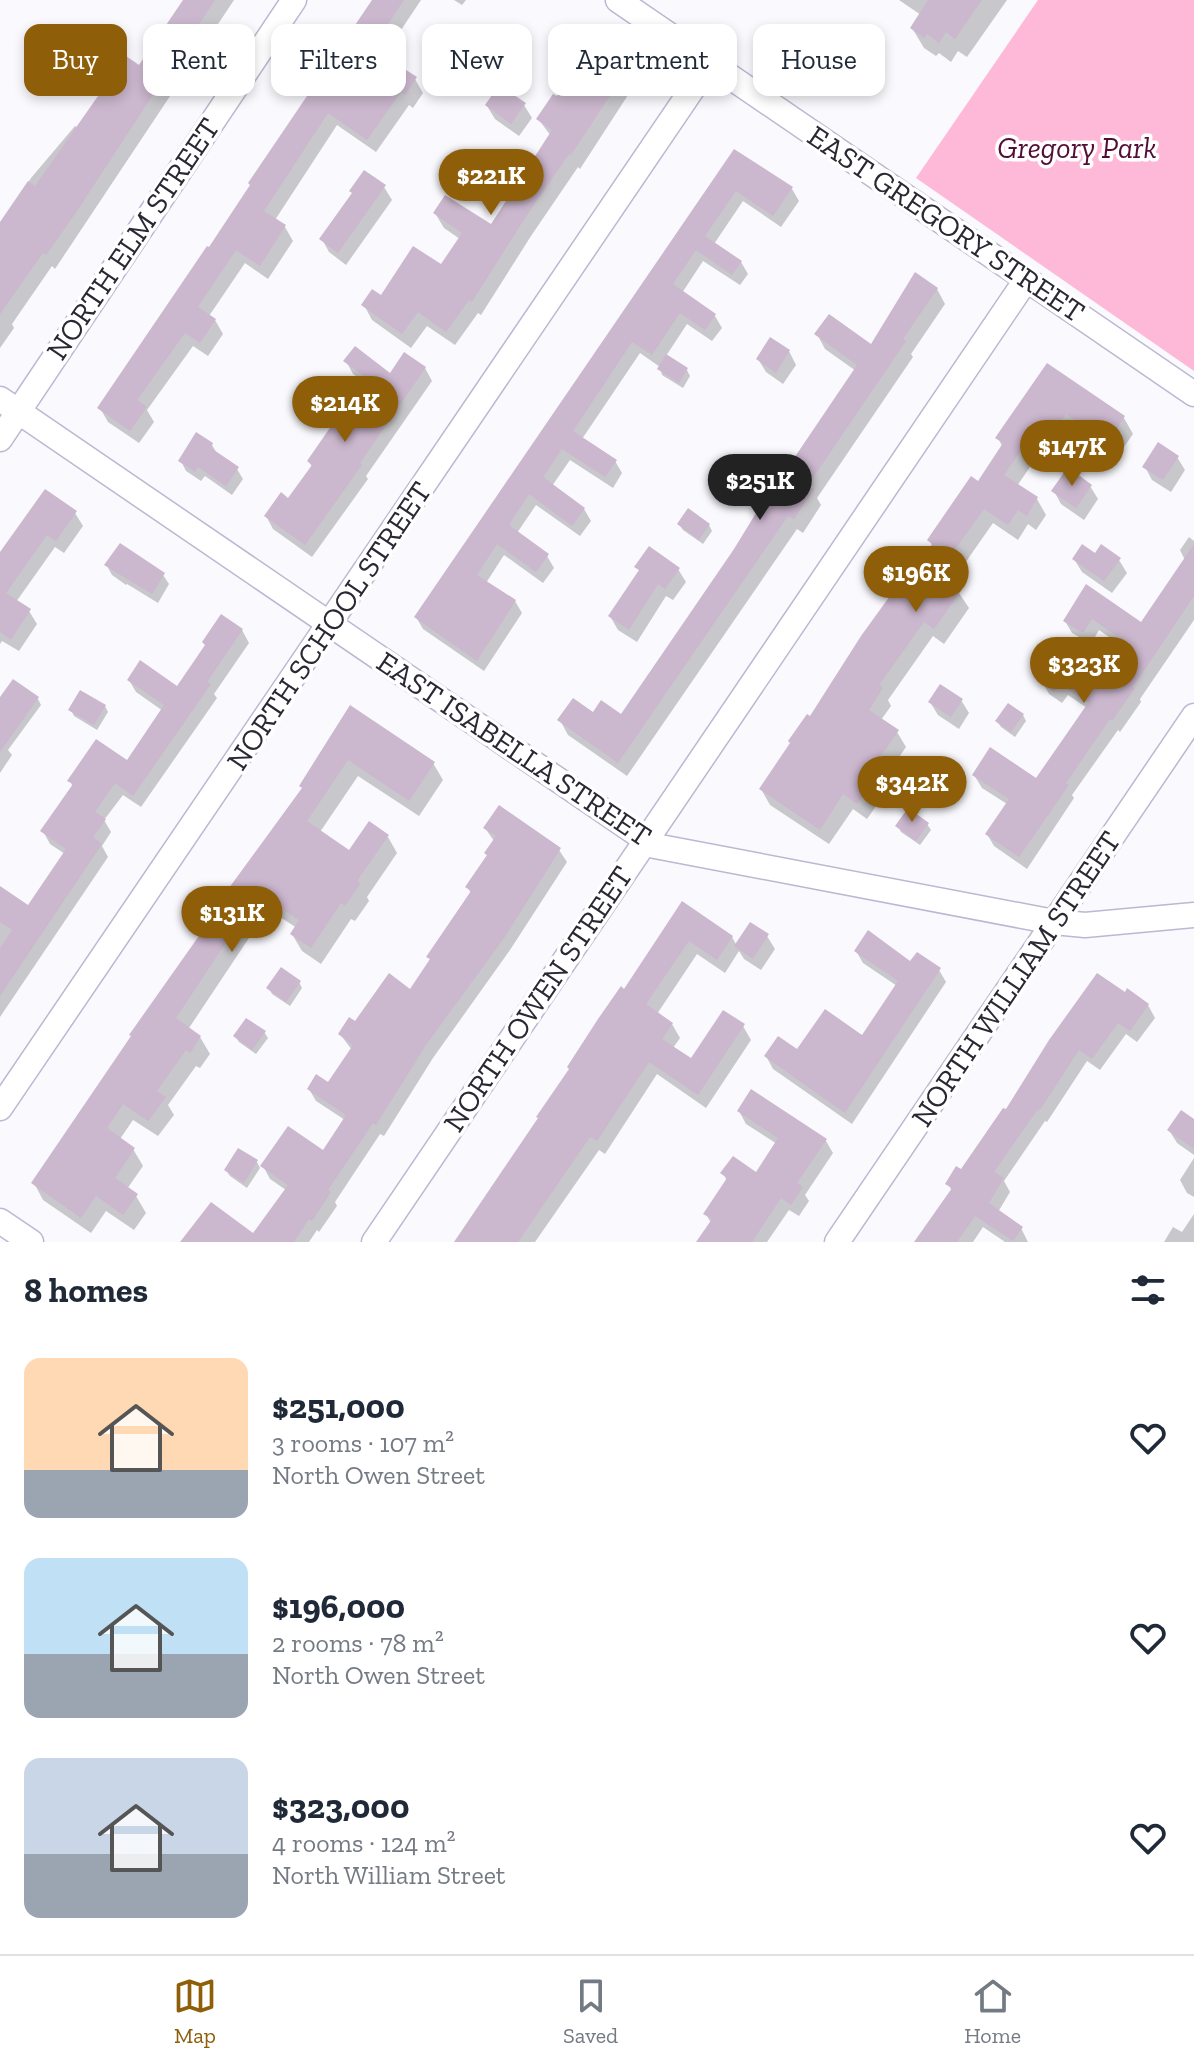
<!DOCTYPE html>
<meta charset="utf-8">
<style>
:root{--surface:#fff;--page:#f2f2f3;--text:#1f2937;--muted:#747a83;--line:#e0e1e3;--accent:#8e5e09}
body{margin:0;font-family:"Zilla Slab",serif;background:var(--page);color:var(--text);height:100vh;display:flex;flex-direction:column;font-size:30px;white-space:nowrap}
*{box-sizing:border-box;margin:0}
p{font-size:26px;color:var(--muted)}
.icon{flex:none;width:44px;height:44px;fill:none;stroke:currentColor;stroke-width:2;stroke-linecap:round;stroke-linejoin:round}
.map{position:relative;height:1242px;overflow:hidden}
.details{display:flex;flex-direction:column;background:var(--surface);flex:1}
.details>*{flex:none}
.top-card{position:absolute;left:24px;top:24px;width:1146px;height:72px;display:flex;gap:16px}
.price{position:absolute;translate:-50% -68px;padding:0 18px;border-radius:28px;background:var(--accent);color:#fff;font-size:26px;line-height:52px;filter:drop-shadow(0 2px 4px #0008)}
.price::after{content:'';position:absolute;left:50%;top:48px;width:24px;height:18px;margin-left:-12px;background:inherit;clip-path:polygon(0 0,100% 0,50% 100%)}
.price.current{background:#222;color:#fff}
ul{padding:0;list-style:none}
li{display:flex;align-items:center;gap:24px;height:200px;padding:0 24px}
li span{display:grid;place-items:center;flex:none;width:224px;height:160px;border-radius:16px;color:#555}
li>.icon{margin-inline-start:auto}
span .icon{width:96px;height:96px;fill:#fffc;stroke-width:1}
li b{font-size:34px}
h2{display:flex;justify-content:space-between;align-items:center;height:96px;padding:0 24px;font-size:34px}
.pill{padding:0 28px;border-radius:16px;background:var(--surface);box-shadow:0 4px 12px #0003;font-size:28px;line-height:72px}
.pill.current{background:var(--accent);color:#fff}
.dock{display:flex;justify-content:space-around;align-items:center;height:112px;border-top:2px solid var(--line);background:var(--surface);font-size:22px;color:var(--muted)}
.dock a{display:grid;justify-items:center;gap:4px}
.dock .current{color:var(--accent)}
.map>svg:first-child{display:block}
.green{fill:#feb8d8}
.shadow{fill:#0003}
.building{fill:#cbb7ce}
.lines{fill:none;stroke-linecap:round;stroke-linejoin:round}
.minor-casing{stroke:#bcb7d2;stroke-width:27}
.minor{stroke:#fff;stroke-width:24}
.labels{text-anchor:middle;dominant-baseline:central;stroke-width:7;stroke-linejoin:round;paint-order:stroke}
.park-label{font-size:30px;font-style:italic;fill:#530e36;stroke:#fff}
.street-label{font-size:30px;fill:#2a2832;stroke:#fff}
</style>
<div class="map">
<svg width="1194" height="1242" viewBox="0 0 1194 1242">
<rect width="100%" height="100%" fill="#faf9fe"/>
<path class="green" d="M1038,0H1194V371L916,178Z"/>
<path class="shadow" d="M185,0H234L55,269L52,266L12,324L14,328L0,348V226L31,178L75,126L78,128L140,68Z
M374,0H421L383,57L415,79L423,93L413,108L409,105L376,152L337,125L275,220L285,227L293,241L268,279L245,263L209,316L215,320L223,334L208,356L193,346L147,410L154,422L139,443L108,422L100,408L210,250Z
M454,0H466L462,5Z
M899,0H1007L967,57L958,51L951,62L939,53L936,56L924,48L912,28L921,15Z
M88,51L95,64L80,86L55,69L48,56Z
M592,77H621L630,92L580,169L578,167L531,236L481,315L478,313L455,345L427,326L411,348L372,320L364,305L442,267L460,239L444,228L435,213L491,227L551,136L539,120L557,99Z
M524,105L532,118L519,136L495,119L487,106Z
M734,151L792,189L799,201L781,227L743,201L714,244L741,262L748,274L740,285L703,261L682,293L715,316L722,328L712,341L687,324L666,356L687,370L690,376L683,388L662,375L660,367L640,353L582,439L615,461L622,473L613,488L570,460L552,486L584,509L591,521L580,536L536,505L517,533L547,556L554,568L543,583L504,555L486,583L515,601L522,613L484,671L423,629L416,617Z
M384,187L392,200L346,265L329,252L322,239Z
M937,289L945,304L911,354L913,357L817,498L821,505L803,533L797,529L627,776L568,735L560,720L594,715L621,717L856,371L825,349L817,334L872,347Z
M789,351L796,365L783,384L766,372L758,359Z
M346,361L390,376L425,368L432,381L366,476L368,479L312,557L273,529L266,516L288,500L313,468L309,462L364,382L353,374Z
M1047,366L1124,418L1133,434L1117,457L1075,428L1053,459L1041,451L1017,486L1037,499L1046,515L1036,530L1028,524L1018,540L993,523L949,586L959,593L969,608L944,644L933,636L888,700L891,706L881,720L897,732L906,747L874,794L879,802L867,819L853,809L829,844L770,805L761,789L933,546L929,540L979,484L1002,446L998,438Z
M212,445L218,455L237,469L243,479L232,495L205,476L201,481L186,471L181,461Z
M1177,457L1185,470L1171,492L1152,480L1145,467Z
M1090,486L1098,499L1084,520L1061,504L1054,491Z
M75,513L83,526L64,553L55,547L16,602L29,611L37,624L19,651L2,641L0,644V559Z
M679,524L709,525L712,531L703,544L683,530Z
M1189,537L1194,541V620L1140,699L1141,702L1120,732L1118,730L1072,795L1074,798L1027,869L994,846L987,834L1007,804L982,788L974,775L1037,780L1087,708L1068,695L1062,703L1049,694L1042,681L1097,689L1122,653V646L1099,630L1091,644L1072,633L1065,621L1086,587L1141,625L1185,560L1180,550Z
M1095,556L1119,560L1127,573L1112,593L1082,572L1074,559Z
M107,566L163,575L169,584L158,603L127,584L126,585L112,575Z
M637,567L678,569L686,582L673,600L666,596L637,642L618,630L610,616L640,572Z
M242,630L249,643L214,694L217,698L141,807L123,795L104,820L111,832L102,846L108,857L0,1017V888L29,908L65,854L50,844L43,831L73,787L70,781L127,763L163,711L136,692L129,680L178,689Z
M38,699L41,705L8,750L12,755L0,773V700Z
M961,700L969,713L959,729L938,715L930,702Z
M105,706L108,712L97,730L74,716L71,710Z
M350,708L433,763L443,780L419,816L358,776L320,832L350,852L388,837L397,853L367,897L369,901L355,921L351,919L321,964L302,951L292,934L297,928L269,910L265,914L189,1028L200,1037L210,1054L200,1068L196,1066L168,1105L174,1115L158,1136L133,1120L120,1139L133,1149L143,1166L127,1189L136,1196L146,1213L134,1230L106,1211L91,1233L43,1200L34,1183L303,789Z
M1023,715L1026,721L1015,737L1001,727L997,721Z
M927,824L931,830L920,845L901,832L898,826Z
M485,828L559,850L567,862L510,950L433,1058L384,1136L380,1134L335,1202L337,1206L319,1232L317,1230L309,1242H214L254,1236L286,1190L270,1179L263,1166L323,1153L345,1120L316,1101L309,1089L329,1085L352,1050L340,1034L410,991L431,960L428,957L471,894L468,887L488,857L486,854L494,841Z
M683,904L732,937L737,946L767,936L775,949L761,970L744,959L739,951L725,973L697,954L657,1014L672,1024L680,1038L673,1048L691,1061L743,1026L751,1040L706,1108L657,1074L605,1154L599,1150L535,1242H455Z
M856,951L939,970L946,982L852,1124L773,1069L766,1056L863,1037L897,986L863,963Z
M299,982L302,988L290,1006L272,994L269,988Z
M1125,995L1148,1005L1155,1018L1137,1042L1126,1034L1100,1070L1087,1061L1047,1122L1045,1121L1004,1181L1010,1192L998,1212L1021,1228L1028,1242H1005L983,1227L973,1242H916L952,1191L948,1184L961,1172L1006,1112Z
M264,1032L268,1038L256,1054L239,1042L236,1037Z
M739,1111L826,1141L833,1153L805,1195L809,1201L799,1216L789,1210L767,1242H698L711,1223L706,1214L727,1181L723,1173L757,1175L777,1144L746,1124Z
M1194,1121V1155L1177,1143L1169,1130Z
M1194,1158V1197L1187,1193L1180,1180Z
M257,1162L260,1168L247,1188L230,1176L226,1170Z
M1194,1214V1242H1164L1173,1227L1182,1232Z"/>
<path class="building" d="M183,0H215L73,217L46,255L43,253L0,314V222L28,181L35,186L126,56L139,65Z
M372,0H404L372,48L417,77L405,95L401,92L367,140L328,113L264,211L286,225L260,266L236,250L198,307L216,319L200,343L185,333L137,400L147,407L130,431L97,408L207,246L209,247L250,185L248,183Z
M928,0H982L955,39L946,32L939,43L927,34L924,38L910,28Z
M62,31L89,50L72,75L45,56Z
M600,61L623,76L571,155L569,154L523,221L472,302L469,300L446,332L418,312L402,334L361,305L372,289L381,295L413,246L441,264L462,233L433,213L445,195L491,224L552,130L536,119L553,94L557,96L578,65L591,75Z
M499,85L526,103L511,124L485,105Z
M734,149L793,187L773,216L736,191L705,236L742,261L732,275L696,250L673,284L716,314L705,330L680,313L652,355L632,342L573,431L617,460L605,477L562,449L543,477L585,508L572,526L529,494L509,525L549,554L536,572L497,544L477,575L516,600L477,661L414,617Z
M364,170L386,185L338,253L319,239L352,193L349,191Z
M915,272L938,288L903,339L906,341L808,485L814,489L794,519L788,516L618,763L557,720L573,698L593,712L601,700L621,714L734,549L783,469L786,470L857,365L814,334L829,314L871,344Z
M770,337L790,350L776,373L756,359Z
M355,346L390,373L404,352L426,367L360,463L362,465L305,545L264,516L281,492L288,498L312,465L307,461L365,377L343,361Z
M666,354L688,368L679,383L657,369Z
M1047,363L1125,416L1107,443L1066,414L1044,445L1031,436L1004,475L1038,497L1027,516L1018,510L1008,525L984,509L937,575L961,591L934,629L924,622L879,685L883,688L869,710L899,730L864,780L871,785L857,804L843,794L820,830L759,789L790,743L788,741L807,714L810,716L861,636L900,582L904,584L932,544L927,540L971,476L978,481L1003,443L995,438Z
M196,432L213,443L211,448L239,467L226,486L198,467L195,472L178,461Z
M1158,442L1179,456L1163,480L1142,467Z
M1068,467L1092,485L1076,508L1051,491Z
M45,489L77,511L56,541L47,535L6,593L31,609L11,640L0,632V552Z
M688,508L710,524L699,540L677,524Z
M120,543L165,573L152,594L104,565Z
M1082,544L1095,553L1101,544L1121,558L1104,581L1072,559Z
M1194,544V596L1133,687L1135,688L1112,721L1110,719L1066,783L1069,785L1019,857L985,834L1009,799L972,775L990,747L1036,778L1088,703L1060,684L1054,692L1039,681L1056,657L1096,687L1121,652L1118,649L1124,641L1092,619L1083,633L1063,621L1086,584L1141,622Z
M649,546L680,568L665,589L658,584L629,630L608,616L639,570L634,567Z
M221,614L243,629L207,682L211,684L133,796L115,783L95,812L106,819L93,837L102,844L0,996V948L12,930L0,922V886L28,905L66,849L40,831L73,784L67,781L96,739L127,760L164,705L127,680L140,660L177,686L205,645L202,642Z
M13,679L39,697L0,752V697Z
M940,684L963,699L951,717L928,702Z
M80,690L106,705L94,725L68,710Z
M1008,703L1024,714L1011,732L995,721Z
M350,705L435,762L409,801L348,760L307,821L349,850L369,821L389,835L357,881L361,883L345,906L341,903L311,948L290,934L299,920L259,894L256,897L176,1018L201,1036L190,1053L186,1050L157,1091L166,1097L148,1121L123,1104L107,1128L135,1148L115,1178L138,1194L123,1215L96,1196L81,1218L31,1183L131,1036L129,1035L201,933L199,932L218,903L302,788L299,786Z
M499,805L561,848L504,938L426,1045L376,1125L373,1123L328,1190L331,1192L312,1221L309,1219L294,1242H180L211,1202L253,1233L288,1185L260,1166L288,1126L323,1150L346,1115L307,1089L316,1074L328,1082L353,1045L338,1034L349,1017L355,1021L389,973L410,989L430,959L426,957L471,891L465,887L487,855L484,853L496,836L483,828Z
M908,808L929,823L916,841L895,826Z
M682,901L733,936L717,960L689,941L646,1004L673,1023L662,1039L691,1058L723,1010L745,1024L698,1095L649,1062L597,1141L590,1137L518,1242H454L538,1118L536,1117L569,1069L567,1067L598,1019L621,986L624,989Z
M750,922L769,934L753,959L734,946Z
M868,930L910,961L917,952L941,968L845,1113L764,1056L778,1036L797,1049L825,1009L862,1035L898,981L854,951Z
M281,967L301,981L286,1002L266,988Z
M1097,973L1125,992L1127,988L1149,1004L1130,1031L1118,1023L1092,1059L1079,1050L1040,1110L1038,1109L994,1172L1004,1178L989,1203L1023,1227L1013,1241L975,1216L957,1242H914L952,1188L945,1184L956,1166L961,1169L1003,1108L1006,1109L1049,1040Z
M246,1018L266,1031L252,1050L233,1036Z
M751,1089L827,1139L797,1183L803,1187L791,1205L781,1198L752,1242H696L712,1219L703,1214L727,1178L720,1173L733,1156L756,1172L778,1138L737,1111Z
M1181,1110L1194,1119V1149L1167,1130Z
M238,1148L258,1160L244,1183L224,1170Z"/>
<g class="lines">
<defs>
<path id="minor" d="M618,0L1194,394
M0,399L655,846L1054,922L1085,925L1194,915
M0,439L294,0
M0,1108L710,63
M0,1221L31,1242
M374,1242L1026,280
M837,1242L1194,716"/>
</defs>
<use href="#minor" class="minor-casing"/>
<use href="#minor" class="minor"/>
</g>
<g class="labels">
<g class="park-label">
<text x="1077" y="148">Gregory Park</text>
</g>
<g class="street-label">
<text transform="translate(946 224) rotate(34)">EAST GREGORY STREET</text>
<text transform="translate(133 239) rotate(-56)">NORTH ELM STREET</text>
<text transform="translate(329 626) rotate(-56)">NORTH SCHOOL STREET</text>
<text transform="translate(514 749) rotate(34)">EAST ISABELLA STREET</text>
<text transform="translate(1016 979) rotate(-56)">NORTH WILLIAM STREET</text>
<text transform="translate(538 999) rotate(-56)">NORTH OWEN STREET</text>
</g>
</g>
</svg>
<b class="price" style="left:491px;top:217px">$221K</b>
<b class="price" style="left:345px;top:444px">$214K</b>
<b class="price" style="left:1072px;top:488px">$147K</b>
<b class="price current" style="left:760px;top:522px">$251K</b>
<b class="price" style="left:916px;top:614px">$196K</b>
<b class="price" style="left:1084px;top:705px">$323K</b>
<b class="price" style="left:912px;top:824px">$342K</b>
<b class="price" style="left:232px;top:954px">$131K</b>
<div class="top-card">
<a class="pill current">Buy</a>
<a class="pill">Rent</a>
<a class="pill">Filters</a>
<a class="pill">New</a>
<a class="pill">Apartment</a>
<a class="pill">House</a>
</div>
</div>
<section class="details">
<h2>8 homes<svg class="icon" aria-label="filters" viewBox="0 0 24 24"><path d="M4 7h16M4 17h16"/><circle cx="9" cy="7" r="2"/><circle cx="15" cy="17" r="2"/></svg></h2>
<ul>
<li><span style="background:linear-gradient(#ffd9b3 70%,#9aa5b1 0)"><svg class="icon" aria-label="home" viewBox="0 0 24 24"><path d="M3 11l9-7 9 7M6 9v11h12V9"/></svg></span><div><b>$251,000</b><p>3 rooms · 107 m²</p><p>North Owen Street</p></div><svg class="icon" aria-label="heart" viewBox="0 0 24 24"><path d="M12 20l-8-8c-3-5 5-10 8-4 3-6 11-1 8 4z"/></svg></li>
<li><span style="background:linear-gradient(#bfe0f5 60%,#9aa5b1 0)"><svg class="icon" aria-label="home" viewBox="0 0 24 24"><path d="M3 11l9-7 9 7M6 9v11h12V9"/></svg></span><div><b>$196,000</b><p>2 rooms · 78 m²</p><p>North Owen Street</p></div><svg class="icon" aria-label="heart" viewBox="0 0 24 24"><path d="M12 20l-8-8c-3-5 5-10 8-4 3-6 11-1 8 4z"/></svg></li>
<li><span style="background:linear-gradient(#c9d6e8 60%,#9aa5b1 0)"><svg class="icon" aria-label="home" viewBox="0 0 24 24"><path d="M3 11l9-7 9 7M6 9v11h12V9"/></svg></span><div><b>$323,000</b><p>4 rooms · 124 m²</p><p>North William Street</p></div><svg class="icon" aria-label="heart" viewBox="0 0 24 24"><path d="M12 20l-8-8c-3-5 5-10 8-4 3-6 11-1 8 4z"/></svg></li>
</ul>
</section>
<nav class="dock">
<a class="current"><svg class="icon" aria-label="map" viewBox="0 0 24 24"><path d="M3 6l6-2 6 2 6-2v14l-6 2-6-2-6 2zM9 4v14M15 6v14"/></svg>Map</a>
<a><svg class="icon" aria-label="saved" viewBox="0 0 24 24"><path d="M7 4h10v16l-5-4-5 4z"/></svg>Saved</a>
<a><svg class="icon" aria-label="home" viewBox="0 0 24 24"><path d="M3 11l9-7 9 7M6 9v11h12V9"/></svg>Home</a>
</nav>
